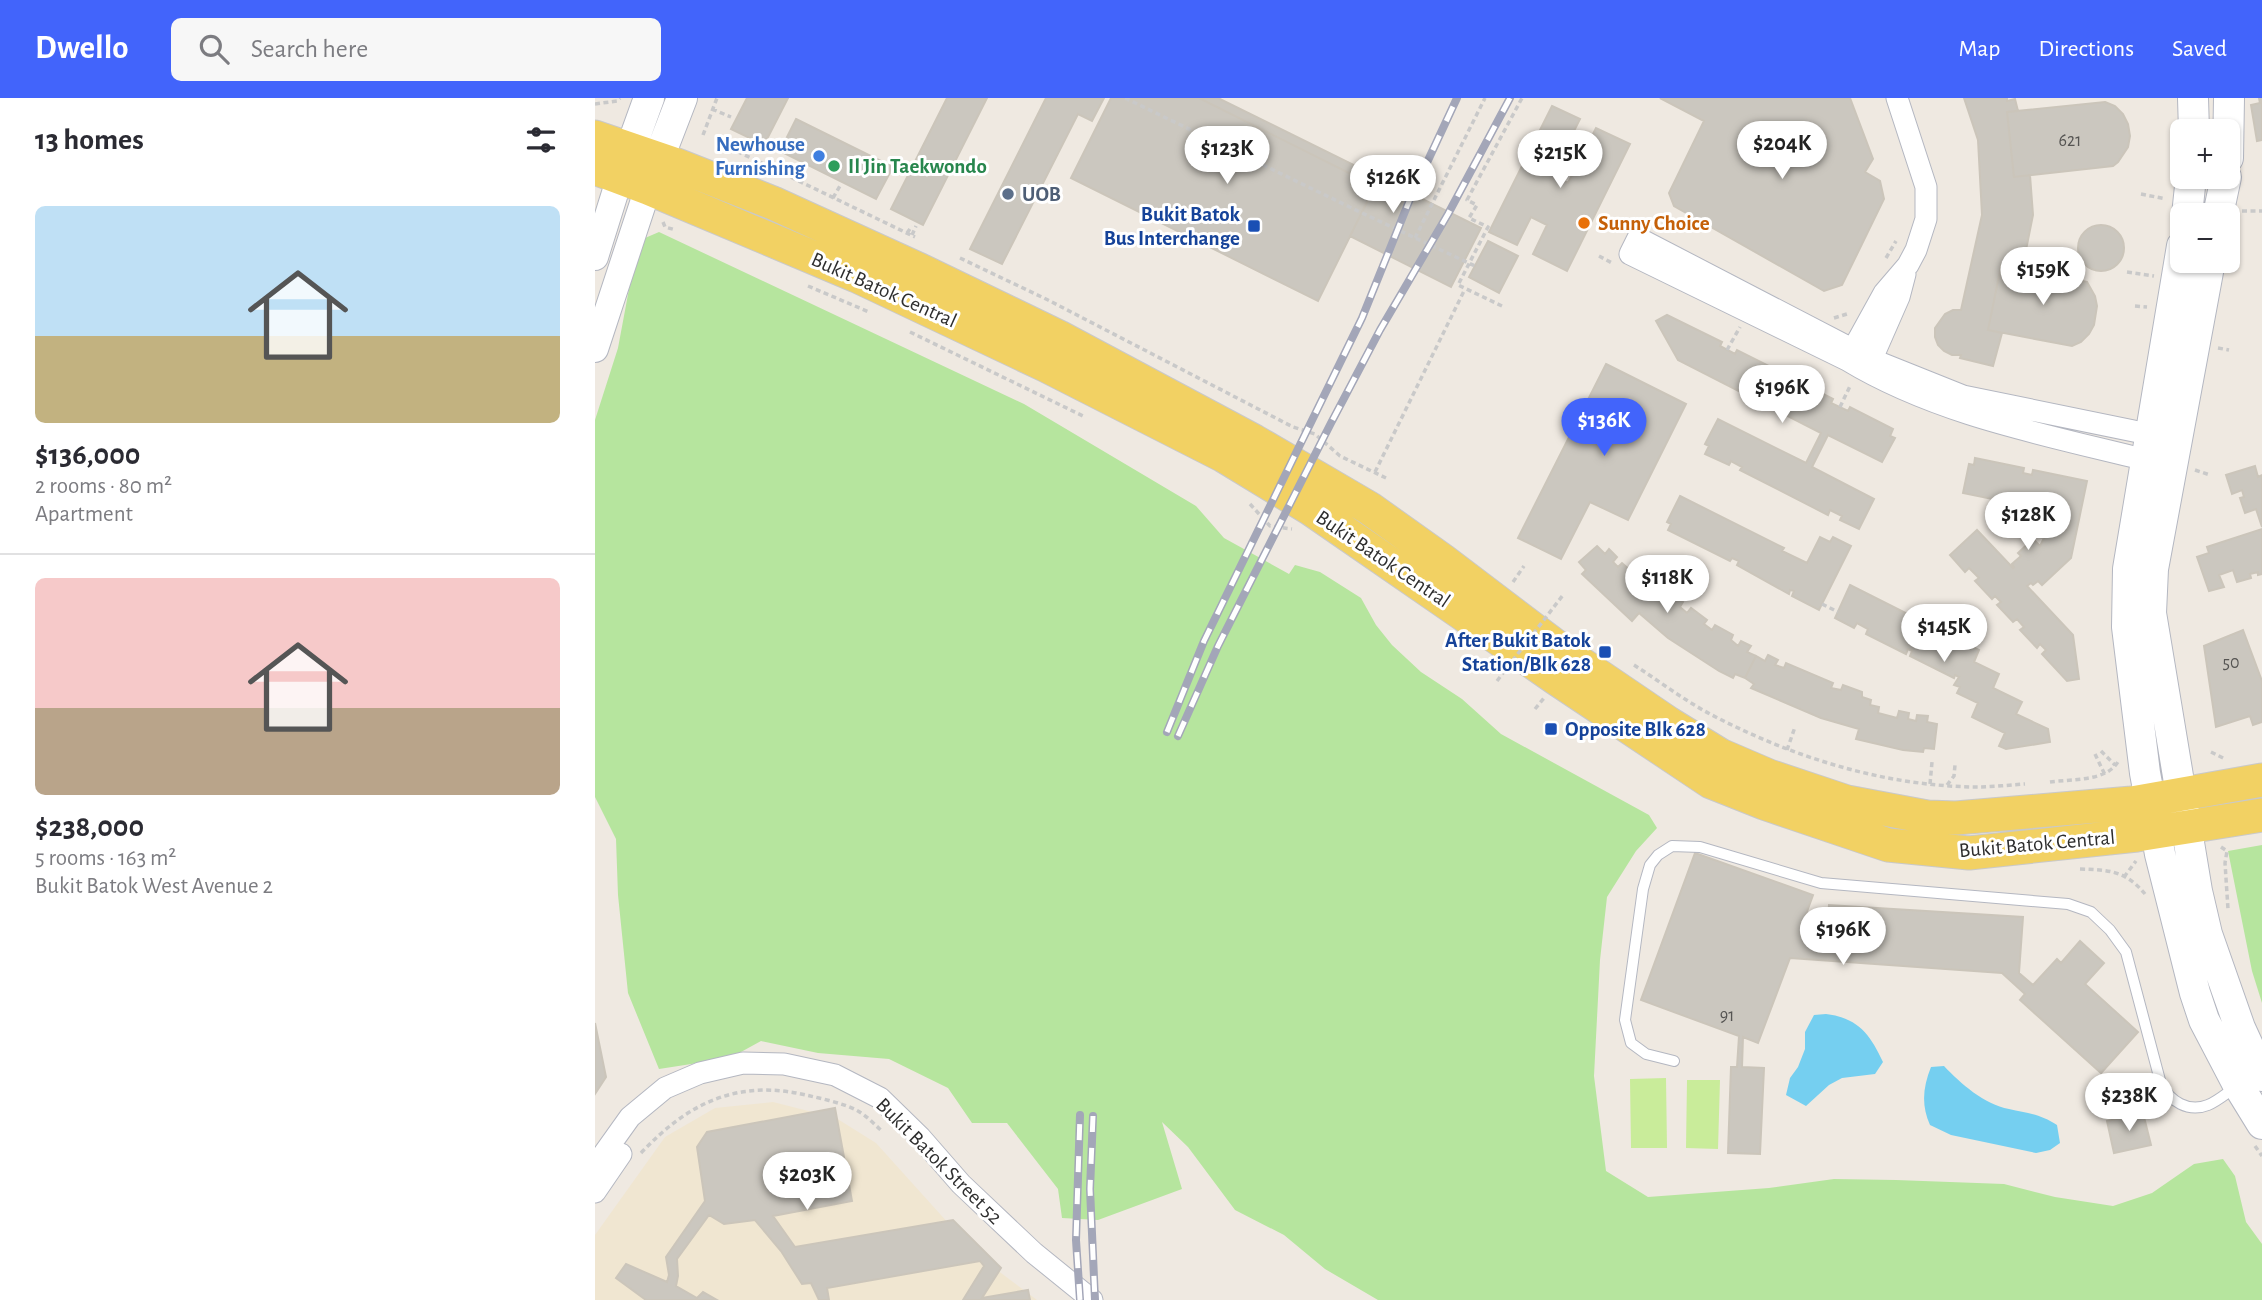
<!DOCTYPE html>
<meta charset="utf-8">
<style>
:root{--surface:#fff;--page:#f7f7f7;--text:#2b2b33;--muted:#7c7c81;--line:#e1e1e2;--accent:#4264fb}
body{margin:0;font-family:"Alegreya Sans",sans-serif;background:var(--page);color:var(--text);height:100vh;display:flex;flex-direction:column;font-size:26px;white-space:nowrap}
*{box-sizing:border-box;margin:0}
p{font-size:23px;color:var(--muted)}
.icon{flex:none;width:38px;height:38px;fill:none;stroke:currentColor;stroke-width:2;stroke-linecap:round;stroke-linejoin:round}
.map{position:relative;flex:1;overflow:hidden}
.details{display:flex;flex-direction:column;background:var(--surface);width:595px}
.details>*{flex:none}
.buttons{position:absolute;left:1575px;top:21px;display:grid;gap:14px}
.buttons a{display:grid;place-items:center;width:70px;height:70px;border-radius:10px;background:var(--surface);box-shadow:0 2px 5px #0004;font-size:35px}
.price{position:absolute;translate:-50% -60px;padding:0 16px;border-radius:24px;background:#fff;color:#222;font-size:23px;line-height:46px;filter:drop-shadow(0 2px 4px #0008)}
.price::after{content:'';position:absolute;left:50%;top:42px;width:21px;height:16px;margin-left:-10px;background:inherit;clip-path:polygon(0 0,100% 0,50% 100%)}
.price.selected{background:var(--accent);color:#fff}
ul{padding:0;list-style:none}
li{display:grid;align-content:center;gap:14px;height:371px;padding:0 35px}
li+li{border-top:2px solid var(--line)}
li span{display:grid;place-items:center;height:217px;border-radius:10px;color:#555}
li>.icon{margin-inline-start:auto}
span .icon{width:126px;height:126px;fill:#fffc;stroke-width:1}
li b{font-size:30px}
h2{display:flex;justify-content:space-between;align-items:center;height:84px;padding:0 35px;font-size:30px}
header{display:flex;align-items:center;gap:42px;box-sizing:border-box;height:98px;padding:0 35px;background:var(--accent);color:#fff}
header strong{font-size:33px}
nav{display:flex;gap:38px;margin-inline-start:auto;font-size:24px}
.search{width:490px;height:63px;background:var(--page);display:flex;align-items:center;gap:18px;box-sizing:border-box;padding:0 24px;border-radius:10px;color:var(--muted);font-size:26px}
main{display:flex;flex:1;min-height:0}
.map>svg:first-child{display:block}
.education{fill:#f0e6d1}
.green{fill:#b6e59e}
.pitch{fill:#c9ec9a}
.water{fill:#75cff0}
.building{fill:#cbc7bf;stroke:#cbc5ba;stroke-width:2}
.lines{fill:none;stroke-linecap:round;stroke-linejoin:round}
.service-casing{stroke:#b4b7c1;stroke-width:12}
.minor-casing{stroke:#b4b7c1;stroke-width:23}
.tertiary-casing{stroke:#b4b7c1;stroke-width:28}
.secondary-casing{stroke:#b4b7c1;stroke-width:32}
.primary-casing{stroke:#c9c9c9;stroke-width:35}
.path{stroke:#c9c9c9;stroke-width:3.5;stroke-dasharray:5 3.5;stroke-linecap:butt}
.service{stroke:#fff;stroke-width:10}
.minor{stroke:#fff;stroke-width:21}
.tertiary{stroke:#fff;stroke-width:26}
.secondary{stroke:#fff;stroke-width:30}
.primary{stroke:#f2d163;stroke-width:33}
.rail-casing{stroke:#a3a6b8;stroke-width:8}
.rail{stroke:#fff;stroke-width:5;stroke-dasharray:16;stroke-linecap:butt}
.path-bridge{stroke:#c9c9c9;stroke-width:3.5;stroke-dasharray:5 3.5;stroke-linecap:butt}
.shop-dot{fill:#3f7fe0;stroke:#fff;stroke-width:2.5}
.leisure-dot{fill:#2e9e5b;stroke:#fff;stroke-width:2.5}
.service-dot{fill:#5c6f8a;stroke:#fff;stroke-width:2.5}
.food-dot{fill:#e8710a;stroke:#fff;stroke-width:2.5}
.transit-dot{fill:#1a4fb4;stroke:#fff;stroke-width:2.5}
.labels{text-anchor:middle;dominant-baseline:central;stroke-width:6;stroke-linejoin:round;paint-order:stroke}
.number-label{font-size:18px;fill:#555452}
.shop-label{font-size:21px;font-weight:bold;fill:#366cbe;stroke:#fff;text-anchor:end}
.leisure-label{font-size:21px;font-weight:bold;fill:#27864d;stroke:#fff;text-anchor:start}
.service-label{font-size:21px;font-weight:bold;fill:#4e5e75;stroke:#fff;text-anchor:start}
.transit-label{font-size:21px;font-weight:bold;fill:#164399;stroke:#fff;text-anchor:end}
.food-label{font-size:21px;font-weight:bold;fill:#c56008;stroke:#fff;text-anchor:start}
.street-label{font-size:21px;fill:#2e2e2e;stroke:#fff}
</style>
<header>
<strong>Dwello</strong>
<div class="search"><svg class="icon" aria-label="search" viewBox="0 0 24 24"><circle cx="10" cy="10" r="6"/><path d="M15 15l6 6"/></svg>Search here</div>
<nav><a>Map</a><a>Directions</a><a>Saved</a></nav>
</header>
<main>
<section class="details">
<h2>13 homes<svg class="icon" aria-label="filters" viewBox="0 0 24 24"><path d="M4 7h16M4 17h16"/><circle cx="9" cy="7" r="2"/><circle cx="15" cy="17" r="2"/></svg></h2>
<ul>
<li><span style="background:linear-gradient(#bfe0f5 60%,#c2b280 0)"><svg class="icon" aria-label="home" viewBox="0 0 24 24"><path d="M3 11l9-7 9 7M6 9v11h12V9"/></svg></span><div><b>$136,000</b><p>2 rooms · 80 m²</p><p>Apartment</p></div></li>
<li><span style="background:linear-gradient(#f6c9c9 60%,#b9a48a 0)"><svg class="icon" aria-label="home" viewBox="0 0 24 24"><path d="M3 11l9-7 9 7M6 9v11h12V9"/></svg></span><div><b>$238,000</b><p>5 rooms · 163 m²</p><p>Bukit Batok West Avenue 2</p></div></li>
</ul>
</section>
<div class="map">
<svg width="1667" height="1202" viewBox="0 0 1667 1202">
<rect width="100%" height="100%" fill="#efe9e1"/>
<path class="education" d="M178,1004L241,1020L281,1045L382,1157L442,1202H0V1137L70,1039L120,1010Z"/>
<path class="green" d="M64,134L429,306L601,408L629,440L694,476L700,467L725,474L766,500L781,527L797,547L826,574L867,601L906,636L1054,717L1062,730L1041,753L1012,799L1005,862L999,978L1011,1073L1053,1099L1174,1090L1239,1081L1301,1082L1409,1086L1460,1099L1518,1108L1557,1095L1599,1066L1628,1061L1640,1078L1651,1124L1667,1146V1202H783L730,1171L689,1137L640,1112L593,1049L567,1024L587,1091L503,1122L467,1120L463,1091L412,1025H377L353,990L294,961L223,955L166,943L135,960L64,971L33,895L23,797L21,741L0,699V322L23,250L43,143Z
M1667,747V905L1657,873L1633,753Z"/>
<path class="pitch" d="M1071,980L1072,1050H1036L1035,981Z
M1092,982H1125L1123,1051L1091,1050Z"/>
<path class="water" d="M1231,916C1263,920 1275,936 1288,964L1280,976L1247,980L1234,987L1211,1008L1191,997L1195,980L1203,969L1210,951V934L1219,917Z
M1349,968C1366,986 1389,1006 1414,1011C1432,1015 1446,1016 1462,1027L1465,1045L1455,1052L1441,1055L1356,1037L1335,1027C1326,1007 1328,989 1336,969Z"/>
<path class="building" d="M152,0H193L169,47L136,31Z
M352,0H392L328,127L296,111Z
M451,0H509L497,23L483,16L407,166L375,151Z
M516,0H604L780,88L723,203L476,80Z
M604,0H623L886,130L856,189L755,138L780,88Z
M1065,0H1255L1278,61L1270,74L1285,83L1289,101L1247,187L1229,193L1079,108L1074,95L1109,23Z
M1369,0H1412V3L1420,1L1423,13L1412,14L1419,79L1435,77L1438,117L1427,172L1406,168L1393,232L1407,235L1398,268L1365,260L1366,257H1357L1349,253L1343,247L1340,239V230L1350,216L1358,212H1366L1387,117L1383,42Z
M1664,0H1667V42L1662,43L1656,7L1665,5Z
M1510,4L1520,8L1528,16L1533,26L1535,38L1533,49L1523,64L1518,68L1419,79L1412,14Z
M957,8L985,21L957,77L973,85L1001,30L1035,46L972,173L938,156L952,127L936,119L922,147L894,134Z
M201,21L298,69L281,101L185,53Z
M1483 150a23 23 0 1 1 46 0a23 23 0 1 1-46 0Z
M893,143L923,158L904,195L874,179Z
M1406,168L1492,184L1500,198L1502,208L1499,227L1494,236L1486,244L1477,248L1393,232Z
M1072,217L1127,244L1125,248L1140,256L1142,252L1186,274L1184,278L1193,283L1195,279L1238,301L1236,305L1253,313L1255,309L1298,331L1295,338L1300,340L1287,364L1233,337L1217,369L1279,401L1264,431L1245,422L1247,418L1235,412L1233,417L1145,372L1147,369L1136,363L1134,367L1110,356L1114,348L1110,346L1123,321L1211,365L1226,335L1083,262L1061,223Z
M1011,266L1091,306L1033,422L995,404L966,461L923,440Z
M1380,360L1429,370L1428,375L1437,377L1438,372L1492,383L1476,460L1447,487L1443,483L1438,487L1436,485L1432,488L1478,537L1484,581L1472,583L1447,556L1451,552L1445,546L1442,550L1425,532L1429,529L1422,521L1418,524L1402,507L1406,504L1400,498L1397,501L1380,483L1384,480L1374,470L1370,474L1355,457L1382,432L1418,470L1419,469L1417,466L1426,458L1423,455L1438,441L1445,448L1449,440L1440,438L1446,411L1368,395L1374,366L1379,367Z
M1660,368L1663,379L1667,377V429L1661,411L1650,415L1645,400L1649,399L1647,392L1637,396L1631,377Z
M1085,398L1189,450L1187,453L1212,465L1225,439L1235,444L1238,439L1256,448L1224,512L1197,498L1199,493L1195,492L1194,496L1142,467L1144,463L1137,460L1135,463L1073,432L1076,426L1072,424Z
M1667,431V476L1663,477V474L1655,476L1656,480L1642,484L1638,472L1624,477L1629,489L1614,493L1602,459L1614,455L1612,449Z
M1002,448L1010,456L1014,451L1022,459L1018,464L1023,469L1027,465L1035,472L1031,477L1046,490L1050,485L1057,492L1061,489L1068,496L1072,490L1088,504L1085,509L1092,515L1096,510L1112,522L1109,526L1117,532L1120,527L1138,537L1136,542L1143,548L1146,543L1156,548L1152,554L1161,558L1150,580L1140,576L1138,580L1124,573L1073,540L1044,515L1037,523L987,476L991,472L984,464Z
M1255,487L1384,552L1379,564L1404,576L1398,590L1427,604L1421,616L1453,631L1455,644L1411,651L1404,648L1410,635L1377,619L1383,605L1362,595L1365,589L1359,587L1364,579L1360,577L1359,580L1315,558L1317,553L1313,551L1311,556L1271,536L1273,531L1262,525L1259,530L1240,520Z
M1648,532L1667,583V624L1658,627L1655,618L1621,629L1609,548Z
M1173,557L1183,562L1180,567L1189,570L1191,565L1238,585L1236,590L1246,592L1248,587L1267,594V599L1276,602L1275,607L1284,609L1283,615L1302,620L1304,613L1314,615L1313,621L1321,623L1322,617L1333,618L1332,624L1342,626L1339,651L1329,650L1328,654L1308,652L1261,641L1264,631L1226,620L1156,590L1159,586L1150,580L1161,558L1170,563Z
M1100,755L1218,797L1206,830L1232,832L1234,807L1428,819L1424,875L1438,887L1462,861L1466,865L1485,843L1509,865L1490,886L1543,934L1506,975L1425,902L1430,896L1407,875L1195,860L1163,945L1148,939L1147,969L1169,970L1165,1056L1133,1055L1136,969H1142L1144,938L1046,902Z
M0,925L11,979L0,996Z
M240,1010L257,1103L178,1118L200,1149L358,1122L406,1170L387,1200L433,1192L435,1202H368L389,1168L385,1163L232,1190L234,1202H224L216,1185L207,1186L186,1153L160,1122L129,1126L114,1117L82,1161L83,1178L81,1188L102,1200L108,1194L122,1202H51L21,1180L31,1166L72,1184L74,1177L71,1159L110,1103L102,1049L112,1034Z
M1548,1015L1556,1047L1519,1055L1512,1023Z"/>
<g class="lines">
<defs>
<path id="service" d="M1079,963L1051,956L1036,945L1030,922L1048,791L1055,767L1063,757L1077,748L1105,749L1226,785L1473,806L1496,814L1515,832L1531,854L1566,986C1575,1003 1593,1015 1613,1007C1623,1003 1633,994 1642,988"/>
<path id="minor" d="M1252,262L1289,195L1313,167L1321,152L1331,121V89L1302,0
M1272,272L1304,199L1310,176
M1563,365C1458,338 1346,319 1252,262L1035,156L1043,140L1278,262L1368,298L1568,339
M0,1068L35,1019L70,990L105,975L148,965L189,966L240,977L285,1000L325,1039L366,1086L439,1155L497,1202
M0,1094L26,1056"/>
<path id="tertiary" d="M0,159L25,79
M0,251L53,90"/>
<path id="secondary" d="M1598,0L1599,33
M1633,60L1634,0
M28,72L54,0
M55,83L87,0
M1592,117L1596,79
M1623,117L1631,79
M1587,148L1533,471L1532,529L1550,675L1565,756L1600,895L1609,922L1643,987L1667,1026
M1615,163L1558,471L1556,515L1602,793L1612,836L1645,930L1667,978"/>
<path id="primary" d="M0,39L82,67L178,105L325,172L464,239L659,343L774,410L847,462L967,553L1073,625L1125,657L1174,678L1252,704L1332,719L1361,720L1537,705L1667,682
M0,70L53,90L262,178L450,267L629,358L716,411L962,581L1116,684L1169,705L1293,747L1374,755L1542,737L1667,717"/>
</defs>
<use href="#service" class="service-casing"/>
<use href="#minor" class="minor-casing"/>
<use href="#tertiary" class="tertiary-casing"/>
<use href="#secondary" class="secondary-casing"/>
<use href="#primary" class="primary-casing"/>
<path class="path" d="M530,0L767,115L880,168
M0,6L22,3L25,0
M117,11L136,19
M108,37L122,0
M127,46L320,139
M1546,96L1571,101
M238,100L246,86
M1647,113H1667
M68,124L70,129L81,132
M312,135L317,128
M317,137L321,128
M820,140L890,0
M1004,158L1017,165
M365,160L453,202L698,329L720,336L745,358L791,380
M1291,160L1301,143
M1532,174L1559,178
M213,188L274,214
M907,208L863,187L893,129L874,120L882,107L872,102L927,0
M1540,208L1552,209
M1239,220L1255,215
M315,234L488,318
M1623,250L1634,252
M1132,252L1145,229
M1245,309L1256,286
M1600,372L1615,377
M780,374L870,191
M655,406L675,428L697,431
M918,484L929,468
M1227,506L1243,514
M1039,567C1064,583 1089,602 1115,616C1197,659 1288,688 1381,689C1397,689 1414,687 1430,686
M940,611L949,600
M1192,652L1200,629
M1506,653L1520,667
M1616,654L1630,661
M1500,656L1510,677
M1455,684C1476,681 1513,684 1524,662
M1335,686L1337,664
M1352,687L1359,678L1360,667
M1626,749L1632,753L1630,765L1633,811
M1485,771C1513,772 1530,772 1550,796
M1529,779L1541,763
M1660,1048L1667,1058
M46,1055C93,1005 142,981 211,997C228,1001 248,1005 263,1013C272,1018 280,1027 288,1034"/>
<use href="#service" class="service"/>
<use href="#minor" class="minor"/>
<use href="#tertiary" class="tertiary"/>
<use href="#secondary" class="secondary"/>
<use href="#primary" class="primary"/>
<defs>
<path id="rail" d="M572,634L609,543L767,220L815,101L862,0
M583,638L623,548L736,325L785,232L853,116L915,0
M498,1018L495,1091L500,1202
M485,1202L481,1142L485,1017"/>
</defs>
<use href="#rail" class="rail-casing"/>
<use href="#rail" class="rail"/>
<path class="path-bridge" d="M902,583L968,497"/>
</g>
<circle class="shop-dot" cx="224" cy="58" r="7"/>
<circle class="leisure-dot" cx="239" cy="68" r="7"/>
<circle class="service-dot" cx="413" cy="96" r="7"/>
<circle class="food-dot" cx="989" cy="125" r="7"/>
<g class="transit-dot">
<rect x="652" y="121" width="14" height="14" rx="3.5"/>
<rect x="1003" y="547" width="14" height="14" rx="3.5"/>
<rect x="949" y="624" width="14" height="14" rx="3.5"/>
</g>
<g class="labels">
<g class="number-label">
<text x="1475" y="43">621</text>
<text x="1636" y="565">50</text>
<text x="1132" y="918">91</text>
</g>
<g class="shop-label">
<text x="210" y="46">Newhouse<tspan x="210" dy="24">Furnishing</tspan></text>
</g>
<g class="leisure-label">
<text x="253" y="68">Il Jin Taekwondo</text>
</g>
<g class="service-label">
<text x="427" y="96">UOB</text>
</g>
<g class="transit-label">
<text x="645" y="116">Bukit Batok<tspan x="645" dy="24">Bus Interchange</tspan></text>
<text x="996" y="542">After Bukit Batok<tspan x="996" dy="24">Station/Blk 628</tspan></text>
<text x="970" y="631" text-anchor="start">Opposite Blk 628</text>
</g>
<g class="food-label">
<text x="1003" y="125">Sunny Choice</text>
</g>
<g class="street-label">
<text transform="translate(289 192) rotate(24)">Bukit Batok Central</text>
<text transform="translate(788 461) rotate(34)">Bukit Batok Central</text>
<text transform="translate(1442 746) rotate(-5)">Bukit Batok Central</text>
<text transform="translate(344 1063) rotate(45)">Bukit Batok Street 52</text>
</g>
</g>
</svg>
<div class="buttons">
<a>+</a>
<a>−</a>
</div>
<b class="price" style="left:1187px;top:83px">$204K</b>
<b class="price" style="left:632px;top:88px">$123K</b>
<b class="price" style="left:965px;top:92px">$215K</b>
<b class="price" style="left:798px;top:117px">$126K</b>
<b class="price" style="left:1448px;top:209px">$159K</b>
<b class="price" style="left:1187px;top:327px">$196K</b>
<b class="price selected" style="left:1009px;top:360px">$136K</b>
<b class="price" style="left:1433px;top:454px">$128K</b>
<b class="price" style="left:1072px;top:517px">$118K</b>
<b class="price" style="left:1349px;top:566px">$145K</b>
<b class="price" style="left:1248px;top:869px">$196K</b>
<b class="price" style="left:1534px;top:1035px">$238K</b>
<b class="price" style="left:212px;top:1114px">$203K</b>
</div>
</main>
